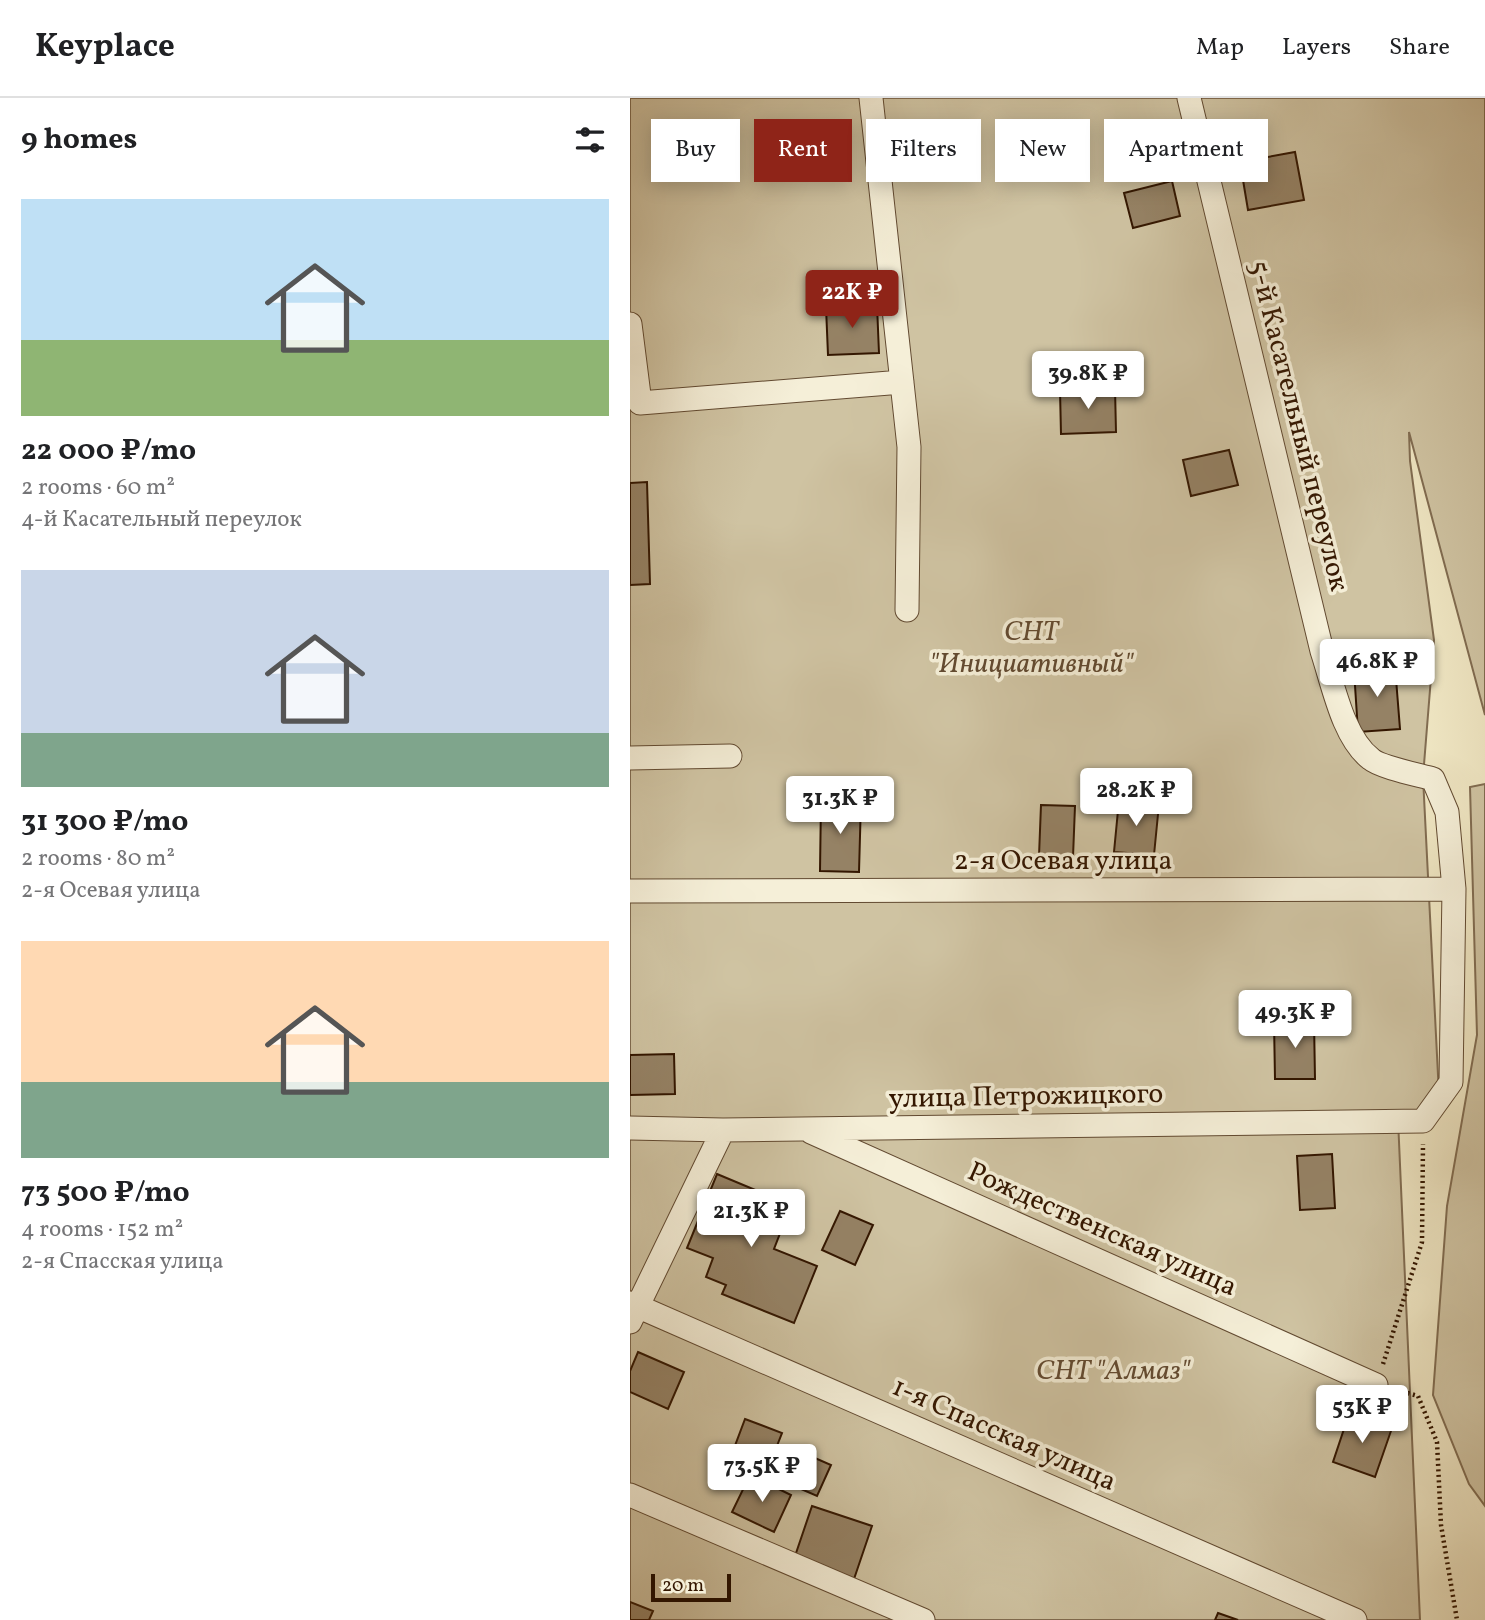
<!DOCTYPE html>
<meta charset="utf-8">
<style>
:root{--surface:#fff;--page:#f6f6f6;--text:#202124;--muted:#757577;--line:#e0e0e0;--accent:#8f2418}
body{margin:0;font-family:Vollkorn,serif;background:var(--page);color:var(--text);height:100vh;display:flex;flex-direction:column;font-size:26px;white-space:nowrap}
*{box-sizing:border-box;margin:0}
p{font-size:23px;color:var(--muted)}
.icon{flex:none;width:38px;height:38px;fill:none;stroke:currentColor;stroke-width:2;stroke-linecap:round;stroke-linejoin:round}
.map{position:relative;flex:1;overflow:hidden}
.drawer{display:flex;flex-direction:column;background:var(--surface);width:630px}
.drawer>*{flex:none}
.guide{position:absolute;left:21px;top:21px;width:665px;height:63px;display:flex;gap:14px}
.scale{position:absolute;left:21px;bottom:18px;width:80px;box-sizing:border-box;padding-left:7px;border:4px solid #331600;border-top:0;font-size:19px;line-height:24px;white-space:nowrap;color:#331600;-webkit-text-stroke:5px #f5efd8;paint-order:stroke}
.price{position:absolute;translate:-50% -60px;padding:0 16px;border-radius:7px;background:#fff;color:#222;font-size:23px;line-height:46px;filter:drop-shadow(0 2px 4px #0008)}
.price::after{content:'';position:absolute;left:50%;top:42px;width:21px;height:16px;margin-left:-10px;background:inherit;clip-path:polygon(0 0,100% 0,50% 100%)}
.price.selected{background:var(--accent);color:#fff}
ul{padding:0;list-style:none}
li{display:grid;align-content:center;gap:14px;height:371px;padding:0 21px}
li span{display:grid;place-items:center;height:217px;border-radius:0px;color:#555}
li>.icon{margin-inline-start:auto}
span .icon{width:126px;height:126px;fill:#fffc;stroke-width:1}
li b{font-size:30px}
h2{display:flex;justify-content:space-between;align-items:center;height:84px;padding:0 21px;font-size:30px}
.chip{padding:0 24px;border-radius:0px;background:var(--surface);box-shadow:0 4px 18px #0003;font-size:24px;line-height:63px}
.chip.selected{background:var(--accent);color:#fff}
header{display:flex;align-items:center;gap:42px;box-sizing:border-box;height:98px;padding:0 35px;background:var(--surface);border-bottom:2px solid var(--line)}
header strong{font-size:33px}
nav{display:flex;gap:38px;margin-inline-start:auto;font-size:24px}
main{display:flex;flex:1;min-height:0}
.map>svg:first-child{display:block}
.green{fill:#cfc3a2;stroke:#816c51;stroke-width:2}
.building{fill:#958265;stroke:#331600;stroke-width:2}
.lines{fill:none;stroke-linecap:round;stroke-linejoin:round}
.minor-casing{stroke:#624a31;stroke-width:25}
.path{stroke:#331600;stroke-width:4.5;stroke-dasharray:2 3.5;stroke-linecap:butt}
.minor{stroke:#f5efd8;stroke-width:23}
.labels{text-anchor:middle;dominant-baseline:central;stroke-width:7;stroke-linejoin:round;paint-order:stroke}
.street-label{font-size:28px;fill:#331600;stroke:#f5efd8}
.park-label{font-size:28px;font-style:italic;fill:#624a31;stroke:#f5efd8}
</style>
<header>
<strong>Keyplace</strong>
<nav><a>Map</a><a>Layers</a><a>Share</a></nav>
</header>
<main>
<section class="drawer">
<h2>9 homes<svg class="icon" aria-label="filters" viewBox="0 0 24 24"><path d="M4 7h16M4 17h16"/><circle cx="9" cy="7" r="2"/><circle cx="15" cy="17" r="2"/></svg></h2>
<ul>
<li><span style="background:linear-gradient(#bfe0f5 65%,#8fb573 0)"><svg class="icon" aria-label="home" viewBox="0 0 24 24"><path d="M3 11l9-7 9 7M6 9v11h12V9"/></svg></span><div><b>22 000 ₽/mo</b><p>2 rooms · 60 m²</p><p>4-й Касательный переулок</p></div></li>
<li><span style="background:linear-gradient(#c9d6e8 75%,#7fa58c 0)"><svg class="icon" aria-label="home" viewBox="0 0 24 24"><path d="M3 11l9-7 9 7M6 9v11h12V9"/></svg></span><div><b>31 300 ₽/mo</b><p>2 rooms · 80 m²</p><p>2-я Осевая улица</p></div></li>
<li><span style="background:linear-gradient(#ffd9b3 65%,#7fa58c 0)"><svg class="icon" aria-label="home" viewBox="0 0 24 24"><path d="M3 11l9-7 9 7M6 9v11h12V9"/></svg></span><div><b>73 500 ₽/mo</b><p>4 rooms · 152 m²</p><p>2-я Спасская улица</p></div></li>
</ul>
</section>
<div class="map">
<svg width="855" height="1522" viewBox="0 0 855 1522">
<rect width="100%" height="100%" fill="#efe6c3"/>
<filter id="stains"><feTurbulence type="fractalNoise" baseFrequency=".00286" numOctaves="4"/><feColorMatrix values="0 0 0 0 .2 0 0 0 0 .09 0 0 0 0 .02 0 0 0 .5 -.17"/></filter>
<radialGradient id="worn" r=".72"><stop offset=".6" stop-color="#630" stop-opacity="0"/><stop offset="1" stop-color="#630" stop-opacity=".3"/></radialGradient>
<path class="green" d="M0,0H855V617L779,334L780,363L804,542L793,679L810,1017L768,1021L790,1522H0Z
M855,686V1408L839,1386L803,1297L817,1108L847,937L840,689Z"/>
<path class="building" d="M665,54L674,102L618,112L610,64Z
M542,83L550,118L503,130L494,95Z
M247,207L249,255L198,257L196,209Z
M485,290L486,334L431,336L430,292Z
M599,352L608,387L561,398L553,362Z
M17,384L20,486L0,487V385Z
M765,568L770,631L728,634L724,572Z
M191,702H231L229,774L190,773Z
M489,702L529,706L524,757L484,754Z
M411,707L445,708L443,759L409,758Z
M684,923L685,981H645L644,924Z
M44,956L45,996L0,997V957Z
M702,1056L705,1110L670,1112L667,1058Z
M87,1076L161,1107L144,1151L187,1168L164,1225L92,1196L96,1187L76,1179L83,1160L57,1150Z
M210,1113L243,1127L225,1167L192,1152Z
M8,1254L54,1274L38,1311L0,1294V1273Z
M719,1316L762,1330L745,1379L703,1364Z
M115,1321L152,1335L139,1368L103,1353Z
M162,1350L201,1367L187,1398L148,1381Z
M120,1377L161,1397L144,1434L102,1414Z
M182,1408L242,1428L224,1481L164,1461Z
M0,1504L23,1513L19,1522H0Z
M588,1515L608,1522H585Z"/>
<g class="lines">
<defs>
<path id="minor" d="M241,0L279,349L277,512
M0,226L10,305L272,284
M0,660L100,658
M0,793L824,791
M0,1030L93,1032L793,1023L821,984L824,791L817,714L803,681C789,677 750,669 741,661C713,640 703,586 692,553L559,0
M181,1034L746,1287
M0,1205L725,1522
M0,1224L93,1032
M0,1397L293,1522"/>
</defs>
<use href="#minor" class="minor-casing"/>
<path class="path" d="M753,1266L792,1144L793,1046
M767,1292L788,1298L807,1344L811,1427L827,1522"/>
<use href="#minor" class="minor"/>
</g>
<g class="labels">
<g class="street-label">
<text transform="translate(668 328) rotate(76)">5-й Касательный переулок</text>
<text x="433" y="763">2-я Осевая улица</text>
<text transform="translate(396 999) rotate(-1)">улица Петрожицкого</text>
<text transform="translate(472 1132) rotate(24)">Рождественская улица</text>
<text transform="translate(374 1337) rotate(24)">1-я Спасская улица</text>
</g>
<g class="park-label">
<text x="401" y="534">СНТ<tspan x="401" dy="32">"Инициативный"</tspan></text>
<text x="483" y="1273">СНТ "Алмаз"</text>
</g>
</g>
<rect width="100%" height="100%" filter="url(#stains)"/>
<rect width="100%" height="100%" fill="url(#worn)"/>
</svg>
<div class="scale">20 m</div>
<b class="price selected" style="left:222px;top:232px">22K ₽</b>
<b class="price" style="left:458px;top:313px">39.8K ₽</b>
<b class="price" style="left:747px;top:601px">46.8K ₽</b>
<b class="price" style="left:506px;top:730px">28.2K ₽</b>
<b class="price" style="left:210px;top:738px">31.3K ₽</b>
<b class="price" style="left:665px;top:952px">49.3K ₽</b>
<b class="price" style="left:121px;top:1151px">21.3K ₽</b>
<b class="price" style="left:732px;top:1347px">53K ₽</b>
<b class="price" style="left:132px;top:1406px">73.5K ₽</b>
<div class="guide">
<a class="chip">Buy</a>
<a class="chip selected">Rent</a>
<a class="chip">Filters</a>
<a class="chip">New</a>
<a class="chip">Apartment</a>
</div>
</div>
</main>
